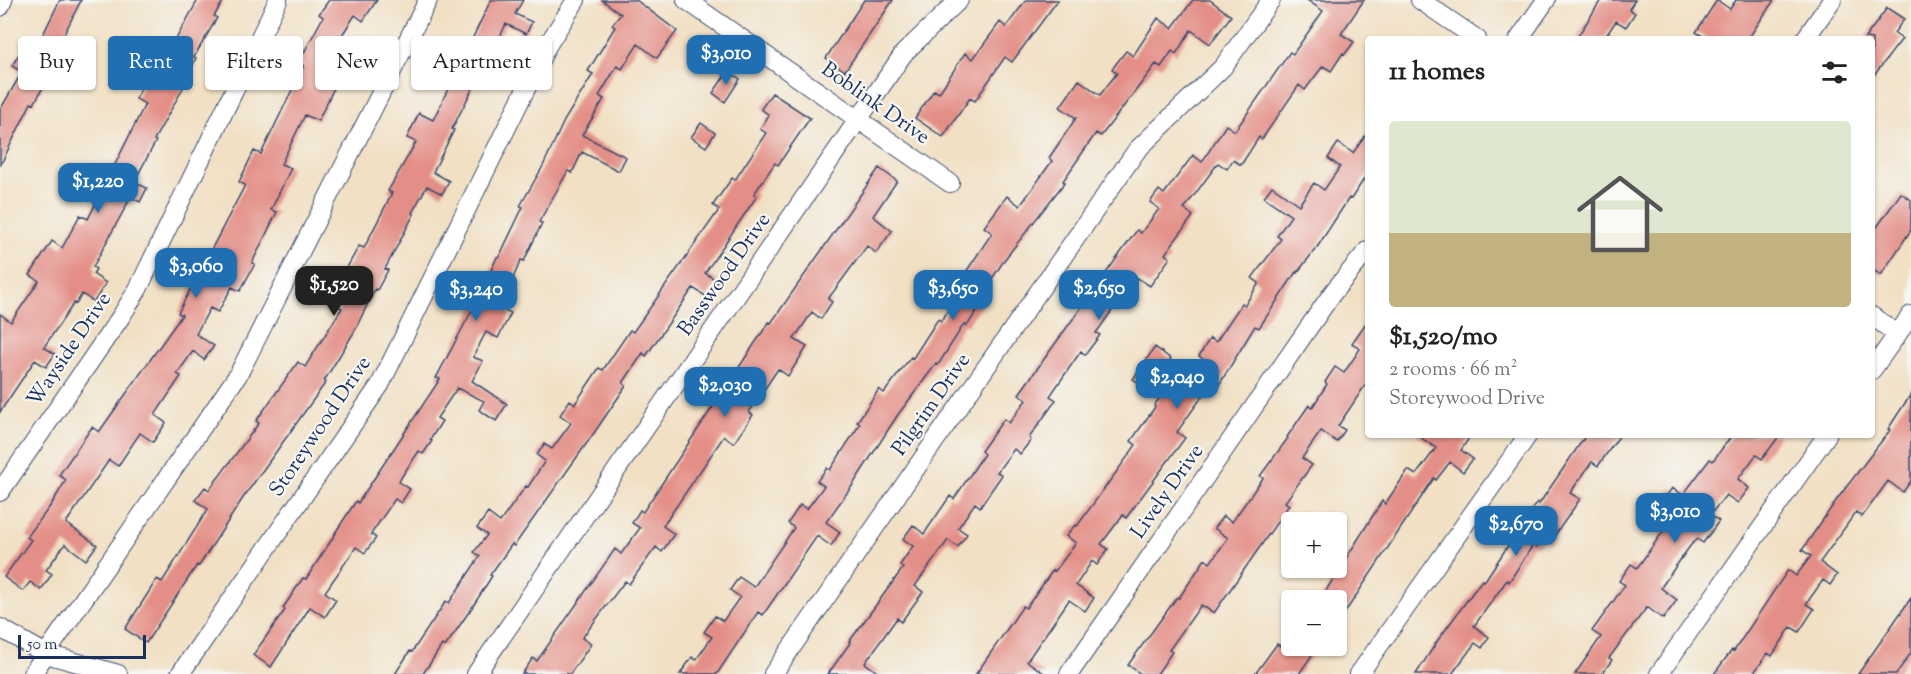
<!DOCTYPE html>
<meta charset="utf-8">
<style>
:root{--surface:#fff;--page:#f6f6f6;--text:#222;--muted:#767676;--accent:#1f6fb2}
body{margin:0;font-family:"Sorts Mill Goudy",serif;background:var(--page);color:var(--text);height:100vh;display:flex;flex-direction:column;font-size:22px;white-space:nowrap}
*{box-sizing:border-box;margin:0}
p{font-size:20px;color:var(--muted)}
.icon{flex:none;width:33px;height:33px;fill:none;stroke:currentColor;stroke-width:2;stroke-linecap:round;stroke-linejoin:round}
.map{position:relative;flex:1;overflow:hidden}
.panel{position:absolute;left:1365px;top:36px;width:510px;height:402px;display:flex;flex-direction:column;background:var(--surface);border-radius:6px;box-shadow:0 2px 4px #0004}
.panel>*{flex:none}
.hud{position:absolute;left:18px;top:36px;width:570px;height:54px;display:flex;gap:12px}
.controls{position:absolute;left:1281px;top:512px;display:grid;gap:12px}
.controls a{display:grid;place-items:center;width:66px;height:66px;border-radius:6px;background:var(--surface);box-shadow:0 2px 4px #0004;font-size:30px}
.scale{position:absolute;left:18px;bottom:15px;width:128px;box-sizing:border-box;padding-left:6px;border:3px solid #1b2f5e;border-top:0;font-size:16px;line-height:21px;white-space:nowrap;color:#1b2f5e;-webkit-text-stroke:4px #f6f6f2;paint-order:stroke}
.price{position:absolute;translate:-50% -51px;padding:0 14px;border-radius:12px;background:var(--accent);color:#fff;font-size:20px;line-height:39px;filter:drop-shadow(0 2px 3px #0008)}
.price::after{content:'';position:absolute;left:50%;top:36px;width:18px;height:14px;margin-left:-9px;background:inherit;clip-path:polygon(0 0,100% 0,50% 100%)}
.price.on{background:#222;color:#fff}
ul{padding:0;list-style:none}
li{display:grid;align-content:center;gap:12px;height:318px;padding:0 24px}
li span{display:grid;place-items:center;height:186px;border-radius:6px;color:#555}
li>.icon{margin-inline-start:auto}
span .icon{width:108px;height:108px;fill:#fffc;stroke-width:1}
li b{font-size:26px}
h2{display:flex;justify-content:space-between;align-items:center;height:72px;padding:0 24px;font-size:26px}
.chip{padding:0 21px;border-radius:6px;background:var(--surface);box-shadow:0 2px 4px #0004;font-size:21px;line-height:54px}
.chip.on{background:var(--accent);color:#fff}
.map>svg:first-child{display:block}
.building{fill:#e38e86}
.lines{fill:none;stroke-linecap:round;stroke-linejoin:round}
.minor-casing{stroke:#3b4a6d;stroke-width:20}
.minor{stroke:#fff;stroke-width:18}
.labels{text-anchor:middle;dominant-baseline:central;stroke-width:4.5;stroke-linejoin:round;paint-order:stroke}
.street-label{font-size:21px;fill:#1b2f5e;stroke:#f6f6f2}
</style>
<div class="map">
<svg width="1911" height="674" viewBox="0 0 1911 674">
<rect width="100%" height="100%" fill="#f6f6f2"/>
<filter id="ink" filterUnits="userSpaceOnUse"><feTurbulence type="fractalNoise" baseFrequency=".0167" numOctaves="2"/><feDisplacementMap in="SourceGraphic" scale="12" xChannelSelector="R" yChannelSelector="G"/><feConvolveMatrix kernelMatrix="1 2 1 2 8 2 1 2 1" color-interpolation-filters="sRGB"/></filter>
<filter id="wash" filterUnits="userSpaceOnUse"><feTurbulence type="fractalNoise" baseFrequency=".008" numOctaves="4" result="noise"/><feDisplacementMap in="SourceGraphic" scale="24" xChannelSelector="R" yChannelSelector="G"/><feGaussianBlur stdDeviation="1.35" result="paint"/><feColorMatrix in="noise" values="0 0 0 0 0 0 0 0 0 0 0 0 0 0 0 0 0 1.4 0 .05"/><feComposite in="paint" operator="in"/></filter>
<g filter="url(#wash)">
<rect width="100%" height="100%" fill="#f1e0c4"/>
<g id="blocks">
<path class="building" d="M60,0H81L41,81L45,83L34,104L31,103L0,166V110L22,72L12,66L19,54L30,61Z
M198,0H224L214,16L217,18L194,57L196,58L182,90L154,140L156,141L134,182L147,188L140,202L131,197L93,267L96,269L93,274L106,283L94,302L82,294L76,304L74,303L44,347L55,354L46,367L35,360L0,412V314L11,322L39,281L30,275L52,241L62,248L80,215L88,219L145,104L136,99L162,44L171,48Z
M329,0H377L363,21L355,15L340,38L358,47L349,65L346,63L318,121L305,115L281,164L291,168L271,210L277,212L252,263L255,264L240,291L232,287L218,312L210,308L196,334L214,346L204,360L193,351L177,374L181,376L155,415L166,423L153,442L140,433L118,466L109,460L66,523L97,545L86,560L65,544L46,570L52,574L41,590L30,582L23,591L4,577L31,540L27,537L51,505L66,480L59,475L92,427L99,432L182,315L178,313L245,185L239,182L254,151L261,154L304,65L299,62L323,17L319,14Z
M491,0H523L515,14L532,22L526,34L506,24L478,83L476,82L452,129L454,130L433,172L449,181L442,194L427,186L412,213L414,214L385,269L388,270L377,290L375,289L353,334L324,381L326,382L243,498L199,566L197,565L146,643L125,629L157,579L162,582L208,509L195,500L205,487L209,490L259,423L256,421L298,362L305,367L342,308L333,304L347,274L344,273L359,246L364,248L392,193L388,191L416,142L407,138L419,113L433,120Z
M602,0H636L677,31L657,58L638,44L622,69L617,66L599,96L604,99L582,135L626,157L619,171L582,152L572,173L568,171L539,222L542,223L524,261L521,260L500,308L511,313L498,338L486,332L473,357L483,361L472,381L507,404L496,421L479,410L484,401L457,388L437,418L442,421L430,440L432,441L423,454L419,451L402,476L399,482L410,489L401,503L395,499L371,534L376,538L365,553L356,547L325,592L336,600L325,617L310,607L271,667L253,655L285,610L283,608L303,578L306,579L336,533H335L356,501L358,503L440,379L436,378L479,297L497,257H499L523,207L520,206L543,166L564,121L593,74L588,71L615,27L612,25L621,14Z
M864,0H893L845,71L826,58Z
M1026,0H1058L1012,62L1005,57L975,101L970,98L943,137L915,118L934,90L939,93L965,53L973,59L1000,22L1006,27Z
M1193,0H1210L1231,16L1210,44L1191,30L1176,54L1172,51L1161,67L1156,64L1101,136L1096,133L1063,181L1065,182L1005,259L982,294L986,297L967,326L964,324L938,365L936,364L897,416L852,486L826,522L840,532L831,546L817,536L763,615L758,612L717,674H680L692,657L696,660L712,637L704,632L715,616L723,621L740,597L730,590L739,577L754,587L794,528L788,523L800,505L807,509L824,486L817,481L827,468L830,470L860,424L857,422L879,389L884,393L911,357L913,358L938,319L941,321L972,275L966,272L992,233L984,227L1007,196L1020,206L1052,161L1049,158L1076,118L1060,107L1079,80L1100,95L1117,73L1112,69L1126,51L1133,56L1158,18L1172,28Z
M1307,0H1364L1341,34L1354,42L1345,54L1343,53L1331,71L1323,66L1305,90L1299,85L1262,139L1259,137L1241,165L1233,160L1227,169L1218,163L1184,209L1193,216L1165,254L1170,258L1150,286L1136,277L1096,333L1100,335L1085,355L1081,351L1050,396L1056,400L1029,438L1031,440L1020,454L1014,449L997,472L1002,475L980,507L975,503L958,528L967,534L958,547L948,540L915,586L923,592L901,622L897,618L865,663L880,674H828L850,643L849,642L903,568L900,565L913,546L903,539L913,525L924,534L950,496L954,499L984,454L981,451L1004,419L1009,423L1026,400L1019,394L1137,230L1141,233L1159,209L1150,202L1159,190L1164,194L1193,155L1202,162L1226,125L1235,131L1290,52L1293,54L1323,11Z
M1601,0H1635L1629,9L1635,13L1626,27L1616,21L1604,39H1576Z
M1717,0L1730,9L1736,0H1774L1748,39H1707L1696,32Z
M1887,8L1904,19L1894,33L1902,39L1872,78V39L1865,38Z
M728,71L740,79L725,102L713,93Z
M772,93L810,118L778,165L775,163L754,194L757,196L705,273L718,281L707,297L693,288L646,356L643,353L623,383L626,386L594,433L514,546L512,544L490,575L492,576L473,606L445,647L442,645L423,674H395L410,651L412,652L446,601L449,603L480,556L474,552L487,535L477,528L488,513L500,522L526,486L528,487L545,461L537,455L544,444L552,449L571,423L560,415L570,400L575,404L599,368L603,370L630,330L633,332L719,210L713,205L732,178L735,180L766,133L760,129L769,115L761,109Z
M701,123L715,133L706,147L691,137Z
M1368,132V173L1351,199L1349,198L1318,246L1297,273L1296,272L1259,328L1255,326L1219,385L1213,381L1177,432L1185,438L1165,465L1126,518L1123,515L1101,544L1108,549L1097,565L1092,561L1076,585L1094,598L1085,611L1069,600L1027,661L1045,674H976L1023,606L1026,608L1053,570L1055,571L1076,543L1066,536L1075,525L1077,526L1136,445L1131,441L1155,407L1154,406L1160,397L1133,379L1155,347L1171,359L1164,370L1189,387L1206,361L1199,356L1210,338L1216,342L1242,303L1245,305L1259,283L1252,278L1281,239L1277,236L1291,216L1264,197L1272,186L1299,205L1314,183L1324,190L1340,167L1328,158L1338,143L1353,153Z
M879,168L897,181L873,216L892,231L876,253L867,246L828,299L832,302L821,319L812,312L794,339L807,347L788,376L778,369L749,412L753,415L734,443L724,436L663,526L674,534L662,552L656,547L629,584L625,581L582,638L591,644L570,674H522L533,658L537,661L615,549L621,554L640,528L632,523L640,510L643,512L769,322L771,323Z
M1901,193L1911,200V230L1881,275L1872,269V234Z
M1368,320V381L1338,426L1345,430L1337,442L1321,431L1302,458L1312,465L1285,502L1289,505L1214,613L1201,605L1169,650L1172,652L1157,674H1141L1128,665L1177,597L1179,598L1205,559L1210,563L1228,538L1214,528L1223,516L1232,522L1263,478L1260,476L1288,438L1287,437L1309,405L1312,408L1327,384L1325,382L1335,367L1344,373L1360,349L1352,343Z
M1911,394V481L1903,492L1888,481L1862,517L1856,512L1820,562L1837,575L1830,585L1823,580L1806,604L1814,609L1799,632L1791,627L1772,656L1768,653L1753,674H1714L1732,650L1734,651L1788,570L1796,576L1811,556L1802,550L1838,498L1890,430L1888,429Z
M1417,435H1471L1461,450L1473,459L1463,472L1450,462L1436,480L1434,478L1336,626V600H1320L1382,501L1385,504L1408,470L1416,475L1436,448Z
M1586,435H1620L1598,466L1592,462L1570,493L1580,499L1549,544L1543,539L1537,547L1533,545L1509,582L1507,580L1474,626L1489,637L1482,648L1475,643L1452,674H1416L1438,640L1482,580L1484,582L1517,532L1537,502L1539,504Z
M1732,435H1780L1762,459L1756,455L1738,479L1749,488L1738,503L1726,495L1710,515L1719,521L1703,543L1697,539L1690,546L1662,586L1661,588L1677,600L1663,619L1647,607L1609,658L1612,660L1602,674H1575L1601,637L1592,631L1625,585L1619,581L1631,564L1637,568L1677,512L1662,502L1672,488L1683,495L1710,459L1713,461Z
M1911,598V653L1896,674H1858Z
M1292,629V645H1319L1299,674H1255L1277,644L1280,646Z"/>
</g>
</g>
<g filter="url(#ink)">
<use href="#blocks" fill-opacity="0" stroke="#3b4a6d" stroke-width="1.5"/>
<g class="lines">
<defs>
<path id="minor" d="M686,0L950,183
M1420,0L1477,39
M0,7L3,0
M1519,39L1546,0
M1805,39L1832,0
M1872,316L1897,334
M1872,370L1911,315
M0,492L122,315L138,289L278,0
M0,628L46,654L118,674
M32,674L238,375L428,0
M180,674L380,385L547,46L576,0
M476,674L904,53L959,0
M773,674L1137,150L1223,67L1271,0
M1069,674L1334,291L1368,250
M1359,674L1528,435
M1659,674L1827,435"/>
</defs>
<use href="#minor" class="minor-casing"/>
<use href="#minor" class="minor"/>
</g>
</g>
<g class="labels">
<g class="street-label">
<text transform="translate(875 104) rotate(35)">Boblink Drive</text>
<text transform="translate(725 275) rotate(-55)">Basswood Drive</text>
<text transform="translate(70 350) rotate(-56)">Wayside Drive</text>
<text transform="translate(932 405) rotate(-55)">Pilgrim Drive</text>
<text transform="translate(321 427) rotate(-56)">Storeywood Drive</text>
<text transform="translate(1168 492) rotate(-55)">Lively Drive</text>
</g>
</g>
</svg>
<div class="controls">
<a>+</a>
<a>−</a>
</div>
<div class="scale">50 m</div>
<b class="price" style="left:726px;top:86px">$3,010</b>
<b class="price" style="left:98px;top:214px">$1,220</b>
<b class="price" style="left:196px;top:299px">$3,060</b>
<b class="price on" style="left:334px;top:317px">$1,520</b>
<b class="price" style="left:953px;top:321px">$3,650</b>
<b class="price" style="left:1099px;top:321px">$2,650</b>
<b class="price" style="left:476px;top:322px">$3,240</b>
<b class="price" style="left:1177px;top:410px">$2,040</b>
<b class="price" style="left:725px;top:418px">$2,030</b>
<b class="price" style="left:1675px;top:544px">$3,010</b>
<b class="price" style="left:1516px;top:557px">$2,670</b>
<div class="hud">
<a class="chip">Buy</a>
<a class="chip on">Rent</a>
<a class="chip">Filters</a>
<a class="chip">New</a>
<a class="chip">Apartment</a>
</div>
<section class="panel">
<h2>11 homes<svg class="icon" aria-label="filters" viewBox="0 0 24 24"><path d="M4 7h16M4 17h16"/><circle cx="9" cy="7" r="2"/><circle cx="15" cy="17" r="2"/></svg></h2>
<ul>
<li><span style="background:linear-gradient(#dfe7d0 60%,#c2b280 0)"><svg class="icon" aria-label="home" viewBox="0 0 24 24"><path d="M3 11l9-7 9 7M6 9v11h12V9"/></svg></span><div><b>$1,520/mo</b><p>2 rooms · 66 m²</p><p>Storeywood Drive</p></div></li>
</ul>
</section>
</div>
